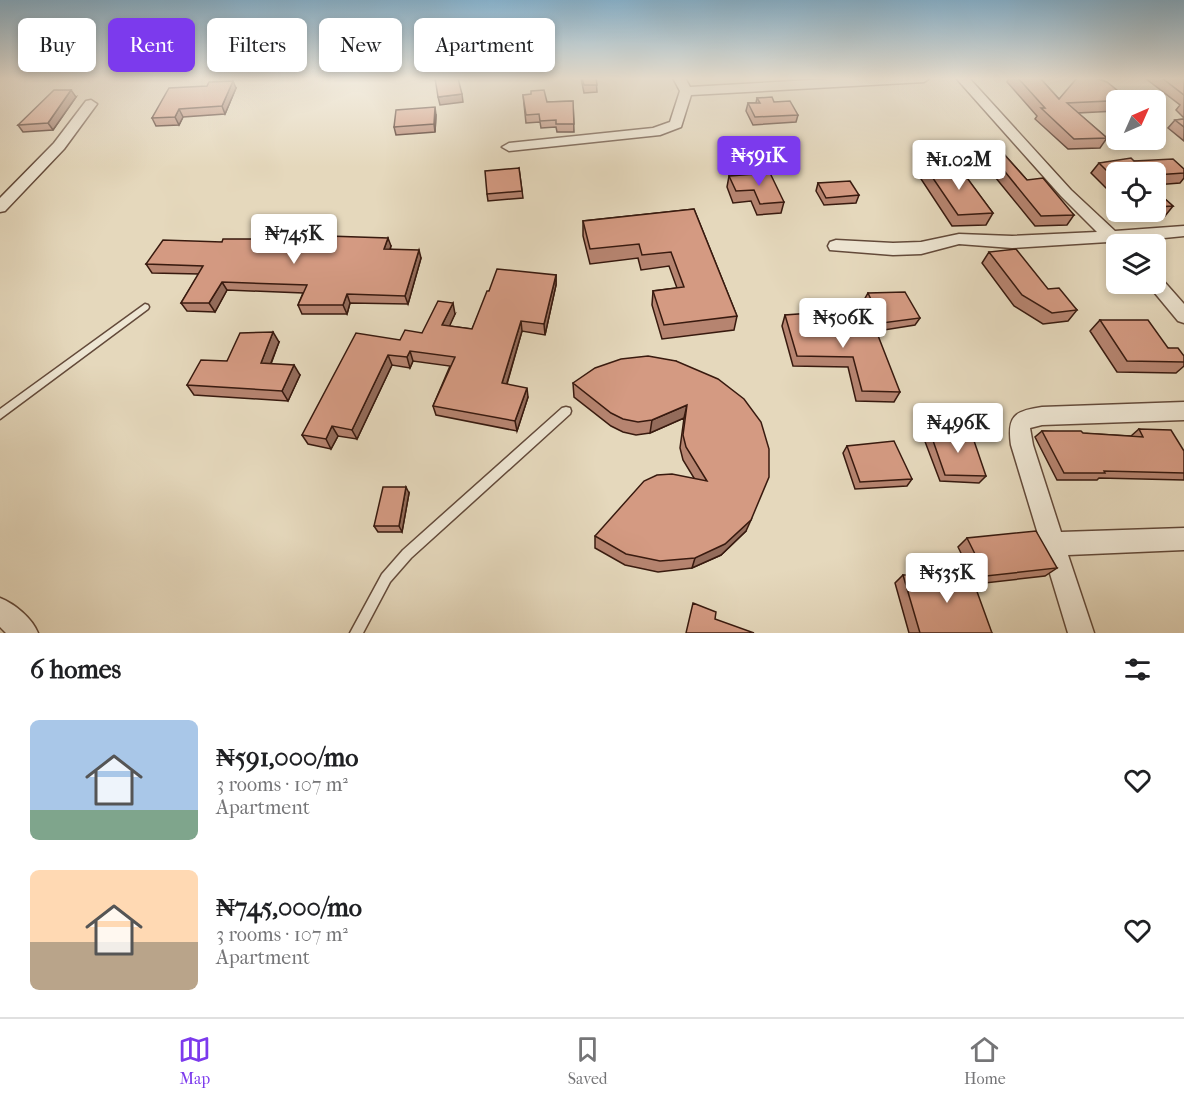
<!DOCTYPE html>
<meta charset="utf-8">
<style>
:root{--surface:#fff;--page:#f6f6f6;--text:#202124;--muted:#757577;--line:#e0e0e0;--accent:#7c3aed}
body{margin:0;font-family:"IM FELL French Canon",serif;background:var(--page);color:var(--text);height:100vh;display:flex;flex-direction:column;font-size:22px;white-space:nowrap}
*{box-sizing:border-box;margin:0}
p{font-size:20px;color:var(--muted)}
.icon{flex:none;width:33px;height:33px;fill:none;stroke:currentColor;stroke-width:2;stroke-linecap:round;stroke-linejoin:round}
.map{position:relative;height:633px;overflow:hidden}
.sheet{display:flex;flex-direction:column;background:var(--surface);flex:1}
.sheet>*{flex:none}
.top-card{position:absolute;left:18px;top:18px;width:600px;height:54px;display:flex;gap:12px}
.needle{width:39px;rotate:45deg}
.buttons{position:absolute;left:1106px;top:90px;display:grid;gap:12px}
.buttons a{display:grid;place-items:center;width:60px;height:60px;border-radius:9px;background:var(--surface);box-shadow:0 3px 9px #0003;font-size:30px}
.price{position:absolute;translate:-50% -51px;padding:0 14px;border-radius:6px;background:#fff;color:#222;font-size:20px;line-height:39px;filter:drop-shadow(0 2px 3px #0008)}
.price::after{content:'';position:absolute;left:50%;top:36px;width:18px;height:14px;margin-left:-9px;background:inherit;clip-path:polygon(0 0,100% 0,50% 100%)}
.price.on{background:var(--accent);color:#fff}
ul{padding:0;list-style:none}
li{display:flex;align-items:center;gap:18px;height:150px;padding:0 30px}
li span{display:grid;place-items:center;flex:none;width:168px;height:120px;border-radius:9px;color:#555}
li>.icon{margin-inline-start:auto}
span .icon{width:72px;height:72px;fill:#fffc;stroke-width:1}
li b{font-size:26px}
h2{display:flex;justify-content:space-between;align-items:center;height:72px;padding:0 30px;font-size:26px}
.tag{padding:0 21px;border-radius:9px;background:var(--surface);box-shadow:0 3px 9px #0003;font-size:21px;line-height:54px}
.tag.on{background:var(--accent);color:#fff}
.tab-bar{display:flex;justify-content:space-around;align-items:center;height:84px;border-top:2px solid var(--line);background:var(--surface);font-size:16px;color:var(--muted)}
.tab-bar a{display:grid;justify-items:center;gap:3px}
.tab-bar .on{color:var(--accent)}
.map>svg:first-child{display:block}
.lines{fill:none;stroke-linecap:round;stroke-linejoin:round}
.service-casing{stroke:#634a3a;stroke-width:3}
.minor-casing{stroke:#634a3a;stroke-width:3}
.service{fill:#eee6d3;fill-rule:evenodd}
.minor{fill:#eee6d3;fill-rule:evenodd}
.wall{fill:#b68470;stroke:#381a0f;stroke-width:1.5}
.shaded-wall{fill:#946c5b;stroke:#381a0f;stroke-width:1.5}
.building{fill:#d49a82;stroke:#381a0f;stroke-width:1.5}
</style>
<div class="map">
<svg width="1184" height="633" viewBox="0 0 1184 633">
<rect width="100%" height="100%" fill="#e5d8bc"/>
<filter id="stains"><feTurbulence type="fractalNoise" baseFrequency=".00333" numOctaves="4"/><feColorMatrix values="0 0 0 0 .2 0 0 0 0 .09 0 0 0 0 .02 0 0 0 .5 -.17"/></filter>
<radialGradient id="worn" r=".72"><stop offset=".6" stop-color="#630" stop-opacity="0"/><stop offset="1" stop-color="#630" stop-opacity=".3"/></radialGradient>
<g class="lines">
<defs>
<path id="service" d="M145,304L148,305L149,307L148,309L0,419V409Z
M566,407L570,408L571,411L570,414L411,558L390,582L363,633H350L382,574L403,550L562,408Z"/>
<path id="minor" d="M673,78H685L690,87L847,78H930L924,82L691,95L681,127L660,135L509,151L502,147L509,143L653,128L670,122L680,91Z
M956,78H969L1071,190L1115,231L1184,226V236L1124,242L1116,247L1108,242L1012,248L959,244L921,254L893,255L830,250L828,246L830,242L836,240L893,243L921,242L959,234L1012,236L1097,232L1061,196Z
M91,100L97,104L64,149L5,211L0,212V198L54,143L86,101Z
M1155,276L1161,278L1184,304V323L1178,321L1149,286L1147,284H1155Z
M1184,402V420L1042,425L1030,428L1033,445L1061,532L1184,528V550L1068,555L1094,633H1068L1011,445C1007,416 1014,411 1042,407Z
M0,598C15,604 32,618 38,633H6L0,627Z"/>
</defs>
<use href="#service" class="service-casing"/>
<use href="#minor" class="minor-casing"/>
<use href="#service" class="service"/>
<use href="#minor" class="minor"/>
</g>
<path class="wall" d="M581,78H596L597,92L584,93Z
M1009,78H1040L1059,99L1116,100V111L1078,113L1107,138L1100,148L1068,149L1035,119L1037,116L1007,82Z
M1145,78H1184V118L1176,110L1180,105Z
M236,88L225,114L183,117L179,125L156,126L152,118Z
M523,95L547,102L573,101L574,132H557L556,127L541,128L540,122L526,123Z
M76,97L53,130L23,132L18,125Z
M757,98L774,102L798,115L796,122L753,125L746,111L748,103H756Z
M436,115L435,132L396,135L394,127Z
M1184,119V141L1168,128L1175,120Z
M994,143L1027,180L1074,215L1067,225L1035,226L991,172H962L993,213L986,225L952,226L921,179L926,168L958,167L952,156L957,146Z
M1134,161L1184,169V178L1180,183L1155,185V172H1116V198L1091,173L1099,163Z
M519,168L523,198L488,201L487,194Z
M729,176L784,202L781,213L757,215L751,201L733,203L727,187Z
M818,183L859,195L856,203L824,205L816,191Z
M1155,190L1173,206L1165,216L1137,219L1130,212H1155Z
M694,209L737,316L734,330L662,339L652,305L653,291L677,288L669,266L641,270L638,258L590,264L583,236V221Z
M301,230L303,235L391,246L390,249L421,258L408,304L350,303L347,314H302L298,305L303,293L227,290L215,312L187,311L181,303L199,274L152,273L146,264L222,242L269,239Z
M989,252L1048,289L1077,310L1068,321L1043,324L1014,306L982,263Z
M556,275V285L545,335L522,331L507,384L528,397L517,431L436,415L433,406L450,366L413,361L410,368L392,365L357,439L338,436L331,449L308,444L302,435L400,340L422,333L455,314L449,326L472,329L489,291Z
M868,293L920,318L915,325L878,331L864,300Z
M785,315L835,334L900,392L894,402L856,401L848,367L793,366L782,326Z
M1100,320L1168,348L1184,356V366L1176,373L1117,372L1090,331Z
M279,342L271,364L300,375L288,401L194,395L187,385L227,361Z
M676,361L746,531L721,555L692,568L658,572L625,565L595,548V536L694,478L683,460L680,448L684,418L650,433L636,435L623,432L611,426L574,397L573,383Z
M1139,429L1184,451V480L1099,478L1097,480H1057L1035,437L1042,431L1131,436Z
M930,432L986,476L979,483L940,481L924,439Z
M847,446L912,479L907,486L855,489L843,453Z
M409,493L402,532H378L374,526Z
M967,538L1057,568L1045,576L976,584L958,547Z
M903,575L992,633H909L895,583Z"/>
<path class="shaded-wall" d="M233,81L236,88L225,114L222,106Z
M71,90L76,97L53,130L48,123Z
M462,94L463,102L440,105L438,97Z
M435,107L436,115L435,132L434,124Z
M179,109L183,117L179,125L175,117Z
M388,238L391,246L387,258L384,249Z
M419,250L421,258L408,304L405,296Z
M556,275V285L545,335L544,324Z
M222,282L227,290L215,312L209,303Z
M347,294L350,303L347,314L343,305Z
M453,303L455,314L445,336L442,325Z
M521,321L522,331L504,393L502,383Z
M273,332L279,342L267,373L261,363Z
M410,351L413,361L410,368L407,357Z
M388,355L392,365L357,439L352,430Z
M294,365L300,375L288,401L282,391Z
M527,388L528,397L517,431L515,421Z
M687,405L684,418L650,433L652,420Z
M332,426L338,436L331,449L326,439Z
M406,487L409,493L402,532L399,526Z
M751,520L746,531L721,555L692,568L695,558Z"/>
<path class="building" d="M435,78H458L462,94L438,97Z
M582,78H596L597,85H584Z
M1018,78H1040L1059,99L1077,78H1095L1107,82L1129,100L1067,103L1107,138L1074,139L1041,108H1045Z
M1162,78H1184V95Z
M233,81L222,106L179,109L175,117L152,118L169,88L207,86L209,82Z
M54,90H71L48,123L18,125Z
M544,90L547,102L573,101L574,124H556V120L540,121L539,114L526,115L523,95L531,94V91Z
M772,97L774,102L790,101L798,115L755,117L748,103H760L757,98Z
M435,107L434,124L394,127L396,110Z
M1184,119V127L1175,120Z
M994,143L1027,180L1043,178L1074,215L1041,216L997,162H966L957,146Z
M1131,158L1134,161L1173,159L1184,169V173L1155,175V172H1116V180L1099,163Z
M959,167L993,213L958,215L926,168Z
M519,168L522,191L487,194L485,171Z
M770,173L784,202L760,204L754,190L736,191L729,176Z
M850,181L859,195L826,198L818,183Z
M1155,190L1173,206L1155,207Z
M694,209L737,316L664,325L653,291L684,287L671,252L642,255L639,244L590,249L583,221Z
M276,228L301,230L298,235L388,238L384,249L419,250L405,296L347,294L343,305H298L307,285L222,282L209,303H181L203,266L146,264L163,240L222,242L223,239H269Z
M1016,249L1048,289L1059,288L1077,310L1052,313L1022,295L989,252Z
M497,269L556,275L544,324L521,321L502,383L527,388L515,421L433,406L455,357L410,351L407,357L388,355L352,430L332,426L326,439L302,435L356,333L400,340L405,330L422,333L438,301L453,303L442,325L472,329L487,291H489Z
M905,292L920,318L882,323L868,293Z
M825,312L835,334L877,333L900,392L862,391L853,357L797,356L785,315Z
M1100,320H1148L1168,348H1178L1184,356V362L1127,361Z
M273,332L261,363L294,365L282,391L187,385L201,360L227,361L240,333Z
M648,356L676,361L718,379L744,399L761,422L769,449V477L751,520L725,544L695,558L660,561L626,554L595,536L644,481L657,475L672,474L707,481L686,447L683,435L687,405L652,420L638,422L623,419L611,413L573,383L595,368L621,359Z
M1139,429L1171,430L1184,451V473L1104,471L1105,473H1064L1042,431H1081L1083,433L1143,437Z
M930,432H971L986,476L945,475Z
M894,441L912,479L860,482L847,446Z
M383,487H406L399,526H374Z
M1036,531L1057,568L986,576L967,538Z
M903,575H971L992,633H920Z
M693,603L716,612L715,619L754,633H686Z"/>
<linearGradient id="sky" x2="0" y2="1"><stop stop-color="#87b6d4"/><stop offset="0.47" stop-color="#f3ede1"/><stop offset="1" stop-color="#f3ede1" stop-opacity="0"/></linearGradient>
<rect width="1184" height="167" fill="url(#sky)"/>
<rect width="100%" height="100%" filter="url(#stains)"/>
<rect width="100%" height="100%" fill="url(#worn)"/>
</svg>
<div class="buttons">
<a><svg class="needle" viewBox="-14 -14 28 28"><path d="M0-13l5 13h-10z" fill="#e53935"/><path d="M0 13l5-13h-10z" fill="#757577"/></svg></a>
<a><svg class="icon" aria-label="locate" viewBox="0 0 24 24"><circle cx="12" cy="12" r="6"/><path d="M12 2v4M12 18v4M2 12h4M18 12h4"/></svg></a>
<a><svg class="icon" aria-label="layers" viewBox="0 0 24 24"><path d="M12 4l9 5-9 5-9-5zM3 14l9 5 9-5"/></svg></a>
</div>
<b class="price on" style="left:759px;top:187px">₦591K</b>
<b class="price" style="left:959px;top:191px">₦1.02M</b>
<b class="price" style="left:294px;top:265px">₦745K</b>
<b class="price" style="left:843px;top:349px">₦506K</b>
<b class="price" style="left:958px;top:454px">₦496K</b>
<b class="price" style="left:947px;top:604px">₦535K</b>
<div class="top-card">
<a class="tag">Buy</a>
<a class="tag on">Rent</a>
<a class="tag">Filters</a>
<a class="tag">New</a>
<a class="tag">Apartment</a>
</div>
</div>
<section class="sheet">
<h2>6 homes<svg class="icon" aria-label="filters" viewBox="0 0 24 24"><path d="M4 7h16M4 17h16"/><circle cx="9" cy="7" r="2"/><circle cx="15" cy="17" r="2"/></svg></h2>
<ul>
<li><span style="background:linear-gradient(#a9c7e8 75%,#7fa58c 0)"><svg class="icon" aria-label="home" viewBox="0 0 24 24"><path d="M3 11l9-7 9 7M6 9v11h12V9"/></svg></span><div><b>₦591,000/mo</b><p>3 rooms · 107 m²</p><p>Apartment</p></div><svg class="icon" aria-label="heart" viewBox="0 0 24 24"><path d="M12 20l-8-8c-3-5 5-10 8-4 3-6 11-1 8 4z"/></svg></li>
<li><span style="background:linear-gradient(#ffd9b3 60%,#b9a48a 0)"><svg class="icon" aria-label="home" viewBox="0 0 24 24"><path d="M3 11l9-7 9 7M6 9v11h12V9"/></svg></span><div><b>₦745,000/mo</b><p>3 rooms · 107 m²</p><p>Apartment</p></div><svg class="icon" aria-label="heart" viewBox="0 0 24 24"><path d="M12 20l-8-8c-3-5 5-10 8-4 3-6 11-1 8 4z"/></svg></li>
</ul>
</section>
<nav class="tab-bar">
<a class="on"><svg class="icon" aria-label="map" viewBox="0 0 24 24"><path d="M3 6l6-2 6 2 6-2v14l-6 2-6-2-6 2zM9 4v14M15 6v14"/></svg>Map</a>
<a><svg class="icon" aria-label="saved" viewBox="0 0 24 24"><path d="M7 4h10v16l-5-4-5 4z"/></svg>Saved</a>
<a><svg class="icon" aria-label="home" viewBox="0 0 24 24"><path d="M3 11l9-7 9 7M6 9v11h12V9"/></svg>Home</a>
</nav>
